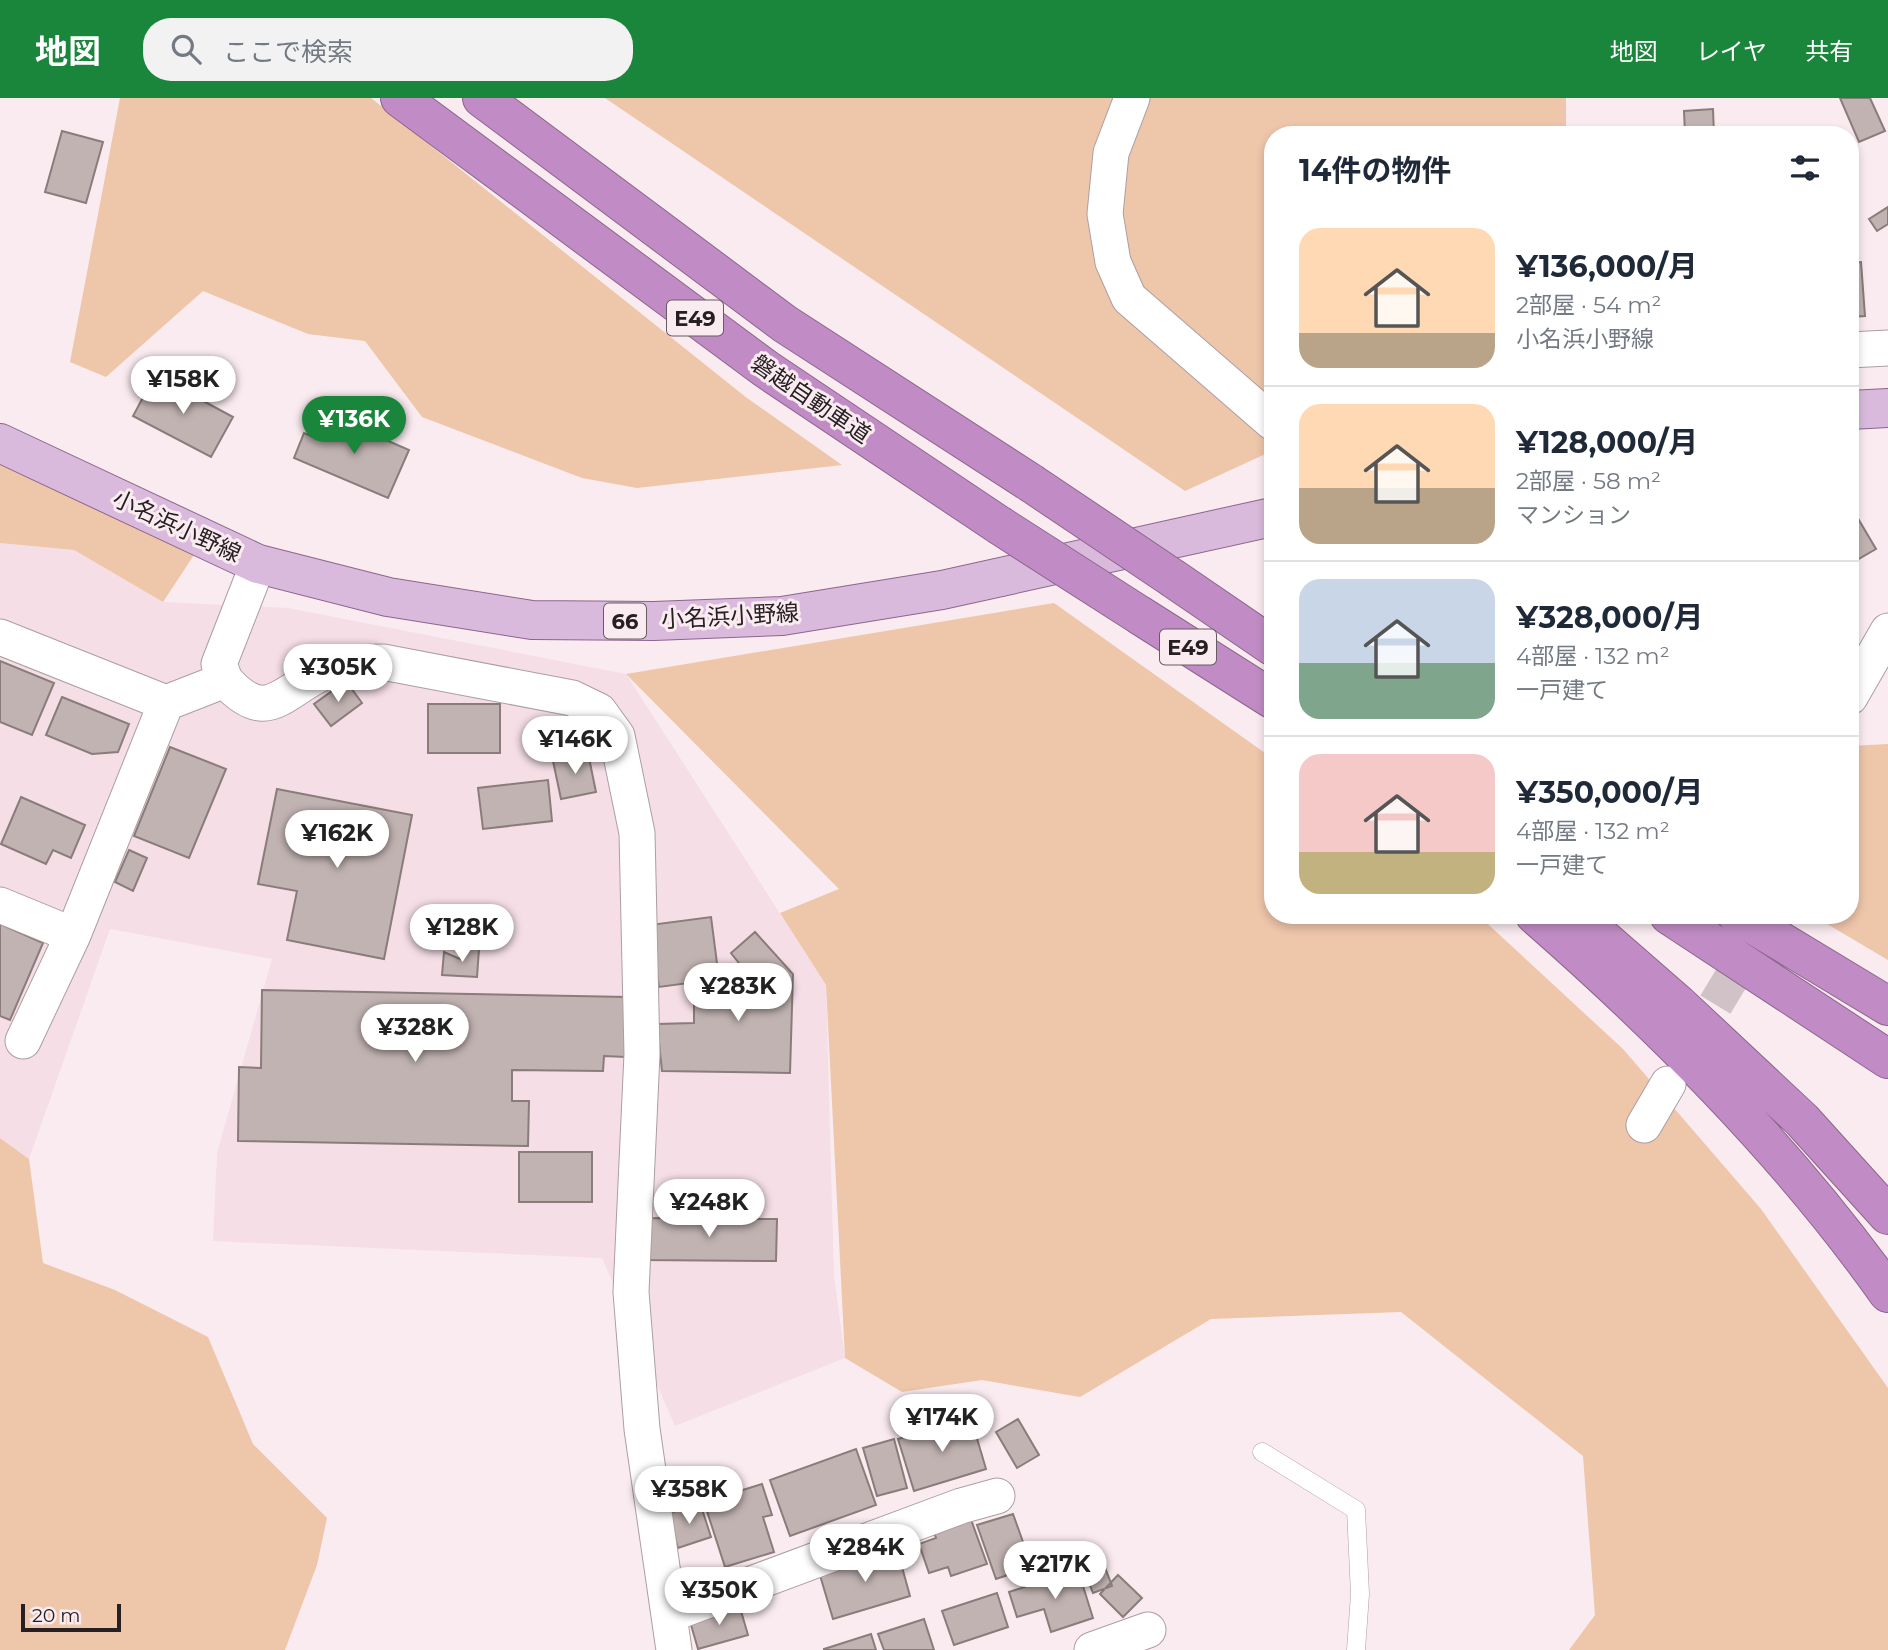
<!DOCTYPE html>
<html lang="ja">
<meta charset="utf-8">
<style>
:root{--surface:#fff;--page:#f2f2f3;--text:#1f2937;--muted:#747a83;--line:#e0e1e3;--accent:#1a863c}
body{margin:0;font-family:Montserrat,"Noto Sans JP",sans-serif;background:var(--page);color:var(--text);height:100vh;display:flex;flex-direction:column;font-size:26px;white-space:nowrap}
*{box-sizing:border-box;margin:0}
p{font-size:23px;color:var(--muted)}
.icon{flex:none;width:38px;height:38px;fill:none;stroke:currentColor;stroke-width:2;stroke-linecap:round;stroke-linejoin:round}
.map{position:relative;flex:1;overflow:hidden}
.drawer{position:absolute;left:1264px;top:28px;width:595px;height:798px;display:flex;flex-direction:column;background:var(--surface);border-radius:28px;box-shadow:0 4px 10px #0003}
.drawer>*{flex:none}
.scale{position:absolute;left:21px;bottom:18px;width:100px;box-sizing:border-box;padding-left:7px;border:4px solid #262022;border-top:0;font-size:19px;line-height:24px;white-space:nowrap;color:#262022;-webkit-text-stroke:5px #faebf0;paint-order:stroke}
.price{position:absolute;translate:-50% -60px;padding:0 16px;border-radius:24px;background:#fff;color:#222;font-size:23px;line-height:46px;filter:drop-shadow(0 2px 4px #0008)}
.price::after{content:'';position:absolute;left:50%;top:42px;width:21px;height:16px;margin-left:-10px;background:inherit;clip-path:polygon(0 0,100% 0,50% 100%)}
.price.active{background:var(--accent);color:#fff}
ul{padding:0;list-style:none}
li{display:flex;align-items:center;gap:21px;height:175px;padding:0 35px}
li+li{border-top:2px solid var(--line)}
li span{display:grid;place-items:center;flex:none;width:196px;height:140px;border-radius:21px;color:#555}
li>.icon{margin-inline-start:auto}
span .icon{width:84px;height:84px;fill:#fffc;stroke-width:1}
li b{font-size:30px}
h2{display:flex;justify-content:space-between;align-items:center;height:84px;padding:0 35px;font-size:30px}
header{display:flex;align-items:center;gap:42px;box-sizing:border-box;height:98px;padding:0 35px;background:var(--accent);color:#fff}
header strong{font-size:33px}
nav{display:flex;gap:38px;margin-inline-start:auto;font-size:24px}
.search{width:490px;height:63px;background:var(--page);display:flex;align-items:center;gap:18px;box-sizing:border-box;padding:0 24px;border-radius:28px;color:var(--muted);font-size:26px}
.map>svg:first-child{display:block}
.built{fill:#f5dee6}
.green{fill:#eec6aa}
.building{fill:#c1b3b1;stroke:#897c7a;stroke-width:2}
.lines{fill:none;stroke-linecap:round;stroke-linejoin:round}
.street-tunnel{stroke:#d0c2c7;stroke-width:35;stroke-dasharray:35 18;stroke-linecap:butt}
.lane-casing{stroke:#ac9ea3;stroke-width:19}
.street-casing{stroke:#ac9ea3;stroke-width:37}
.primary-casing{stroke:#8b668c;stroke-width:40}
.highway-casing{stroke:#8b668c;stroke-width:40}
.lane{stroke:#fff;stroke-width:18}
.street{stroke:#fff;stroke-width:35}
.primary{stroke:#dabadc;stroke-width:38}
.highway{stroke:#c18cc5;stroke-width:38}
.highway-bridge-casing{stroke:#8b668c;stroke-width:40;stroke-linecap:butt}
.highway-bridge{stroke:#c18cc5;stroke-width:38}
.labels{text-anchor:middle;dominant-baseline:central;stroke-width:6;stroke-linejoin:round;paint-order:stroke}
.shield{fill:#faebf0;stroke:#665d60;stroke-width:2}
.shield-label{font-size:21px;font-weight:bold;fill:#262022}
.street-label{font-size:23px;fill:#262022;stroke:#faebf0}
</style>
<header>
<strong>地図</strong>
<div class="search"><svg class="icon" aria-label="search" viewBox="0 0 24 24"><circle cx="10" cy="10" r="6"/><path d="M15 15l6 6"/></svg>ここで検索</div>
<nav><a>地図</a><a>レイヤ</a><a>共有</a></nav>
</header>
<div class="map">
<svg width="1888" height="1552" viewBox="0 0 1888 1552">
<rect width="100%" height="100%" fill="#faebf0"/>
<path class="built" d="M0,445L74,452L163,504L288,510L626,576L826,887L834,1178L845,1260L675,1328L602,1160L213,1143L217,1055L272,861L110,831L29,1061L0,1040Z"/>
<path class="green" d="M120,0H371L747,300L842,367L637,390L582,380L422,319L365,243L308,236L203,193L106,279L70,264Z
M605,0H1566V37H1272V353L1185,393Z
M0,342L196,454L163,504L74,452L0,445Z
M1054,505L1272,660V817H1478L1623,951L1761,1111L1888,1290V1552H1569L1595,1517L1583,1358L1401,1214L1211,1221L1080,1299L982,1282L902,1294L845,1260L826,887L780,815L839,791L626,576Z
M1888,646V862L1812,817H1850V648Z
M0,1040L29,1061L43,1165L115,1192L208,1239L253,1346L327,1420L317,1467L285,1552H0Z"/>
<path class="building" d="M1840,0H1870L1885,33L1859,44Z
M1713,11L1714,37H1685L1684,13Z
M62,33L103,44L86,105L45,94Z
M1888,109V126L1877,133L1869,121Z
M1861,164L1865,218L1850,219V165Z
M155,277L233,319L211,359L133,318Z
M329,317L409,352L388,400L294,360L304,335L318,341Z
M1850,407L1876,451L1850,466Z
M0,563L54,585L32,637L0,624Z
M346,583L362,605L331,628L314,606Z
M62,599L129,626L118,654L92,656L46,637Z
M428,606H500V655H428Z
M170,649L226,671L189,760L134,738Z
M588,655L596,694L561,701L553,663Z
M548,682L552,723L483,731L478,690Z
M277,691L412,717L384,861L287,842L297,793L258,786Z
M21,699L85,727L71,760L53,752L46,766L1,746Z
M129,752L147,760L133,793L115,784Z
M711,819L719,881L659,889L650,827Z
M0,826L43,845L10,922L0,918Z
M755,834L793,876L790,975L662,973L657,926L694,925V905H724L725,894H762L731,855Z
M461,850L479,851L477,879L442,877L444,854L460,861Z
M262,892L627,899L626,959L604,958L603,973L512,972V1003H529L528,1048L238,1043L239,969L261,970Z
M519,1054H592V1104H519Z
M642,1120L777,1121L776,1163L642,1162Z
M971,1320L986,1371L914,1393L898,1341Z
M1018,1321L1039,1357L1017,1370L996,1334Z
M894,1341L907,1390L877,1398L863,1350Z
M856,1351L876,1407L790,1438L770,1382Z
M762,1386L772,1417L763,1419L774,1454L725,1469L704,1404Z
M700,1405L711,1439L678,1450L667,1416Z
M969,1416L987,1466L951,1478L948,1469L929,1475L919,1446L936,1440L932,1429Z
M1013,1416L1032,1469L996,1481L977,1427Z
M897,1451L910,1498L833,1521L819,1474Z
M1101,1459L1112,1488L1093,1495L1082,1467Z
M1078,1472L1093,1520L1051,1534L1044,1511L1017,1519L1009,1494Z
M1118,1477L1142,1500L1123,1519L1100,1496Z
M997,1495L1008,1529L954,1547L942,1513Z
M739,1506L748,1537L698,1551L689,1520Z
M924,1521L934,1552H884L878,1536Z
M871,1536L876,1552H824V1551Z"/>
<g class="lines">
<path class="street-tunnel" d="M1688,952L1755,841"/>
<defs>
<path id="lane" d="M1262,1354L1356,1412L1360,1496L1356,1552"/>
<path id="street" d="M1132,0L1111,55L1105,116L1113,164L1129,200L1272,324
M1850,252L1888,250
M0,539L166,605
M225,582C267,629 282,593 324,574C344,565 361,564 383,564L572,600L599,613L617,638L637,735L642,956L631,1194L642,1331L674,1552
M1850,599L1888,533
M0,807L73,837
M23,943L73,837L166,605L225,582L219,566L258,466
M1644,1027L1668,986
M671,1516L961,1408L997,1398
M1092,1552L1148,1532"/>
<path id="primary" d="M1850,312L1888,310
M0,345L258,466L388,499L532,522L654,523L782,518L942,492L1272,419"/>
<path id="highway" d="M400,0L766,271L999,427
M482,0L785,226L1031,385
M1174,481L1272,548
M1141,518L1272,601
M1535,817C1661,927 1791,1058 1888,1195
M1576,817L1678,906L1802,1022L1888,1117
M1669,817L1888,961
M1737,817L1888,908"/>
</defs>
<use href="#lane" class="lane-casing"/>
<use href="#street" class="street-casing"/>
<use href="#primary" class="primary-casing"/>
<use href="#highway" class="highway-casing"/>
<use href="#lane" class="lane"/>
<use href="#street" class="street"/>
<use href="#primary" class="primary"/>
<use href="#highway" class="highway"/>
<defs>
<path id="highway-bridge" d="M1031,385L1174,481
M999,427L1141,518"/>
</defs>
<use href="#highway-bridge" class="highway-bridge-casing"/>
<use href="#highway-bridge" class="highway-bridge"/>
</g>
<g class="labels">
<g class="shield">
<rect x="667" y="202.5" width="56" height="35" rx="5"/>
<rect x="604" y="505.5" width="42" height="35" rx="5"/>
<rect x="1160" y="531.5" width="56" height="35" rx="5"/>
</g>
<g class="shield-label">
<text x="695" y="220">E49</text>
<text x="625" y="523">66</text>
<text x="1188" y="549">E49</text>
</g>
<g class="street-label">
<text transform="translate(811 301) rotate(34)">磐越自動車道</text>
<text transform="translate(177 428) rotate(25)">小名浜小野線</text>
<text transform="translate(730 518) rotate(-3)">小名浜小野線</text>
</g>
</g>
</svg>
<div class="scale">20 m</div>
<b class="price" style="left:183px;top:318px">¥158K</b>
<b class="price active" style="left:354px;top:358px">¥136K</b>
<b class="price" style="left:338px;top:606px">¥305K</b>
<b class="price" style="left:575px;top:678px">¥146K</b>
<b class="price" style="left:337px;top:772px">¥162K</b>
<b class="price" style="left:462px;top:866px">¥128K</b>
<b class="price" style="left:738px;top:925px">¥283K</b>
<b class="price" style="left:415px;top:966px">¥328K</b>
<b class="price" style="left:709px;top:1141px">¥248K</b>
<b class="price" style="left:942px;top:1356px">¥174K</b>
<b class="price" style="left:689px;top:1428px">¥358K</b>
<b class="price" style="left:865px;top:1486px">¥284K</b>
<b class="price" style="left:1055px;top:1503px">¥217K</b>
<b class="price" style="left:719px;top:1529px">¥350K</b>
<section class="drawer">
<h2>14件の物件<svg class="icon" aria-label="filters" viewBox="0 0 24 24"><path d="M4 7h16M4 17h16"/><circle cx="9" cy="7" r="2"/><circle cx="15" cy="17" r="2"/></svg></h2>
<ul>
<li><span style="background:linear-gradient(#ffd9b3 75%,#b9a48a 0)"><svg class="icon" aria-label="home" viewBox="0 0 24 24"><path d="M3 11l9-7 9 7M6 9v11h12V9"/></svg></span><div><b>¥136,000/月</b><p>2部屋 · 54 m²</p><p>小名浜小野線</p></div></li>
<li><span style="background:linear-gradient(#ffd9b3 60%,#b9a48a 0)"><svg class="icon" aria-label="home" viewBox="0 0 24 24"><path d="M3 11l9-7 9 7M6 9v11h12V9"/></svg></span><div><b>¥128,000/月</b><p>2部屋 · 58 m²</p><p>マンション</p></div></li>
<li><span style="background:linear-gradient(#c9d6e8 60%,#7fa58c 0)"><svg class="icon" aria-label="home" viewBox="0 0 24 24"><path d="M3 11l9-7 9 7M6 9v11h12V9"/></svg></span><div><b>¥328,000/月</b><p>4部屋 · 132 m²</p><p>一戸建て</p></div></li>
<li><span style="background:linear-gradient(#f6c9c9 70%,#c2b280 0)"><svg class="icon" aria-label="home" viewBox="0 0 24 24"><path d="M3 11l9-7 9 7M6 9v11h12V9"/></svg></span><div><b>¥350,000/月</b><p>4部屋 · 132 m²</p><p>一戸建て</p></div></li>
</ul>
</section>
</div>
